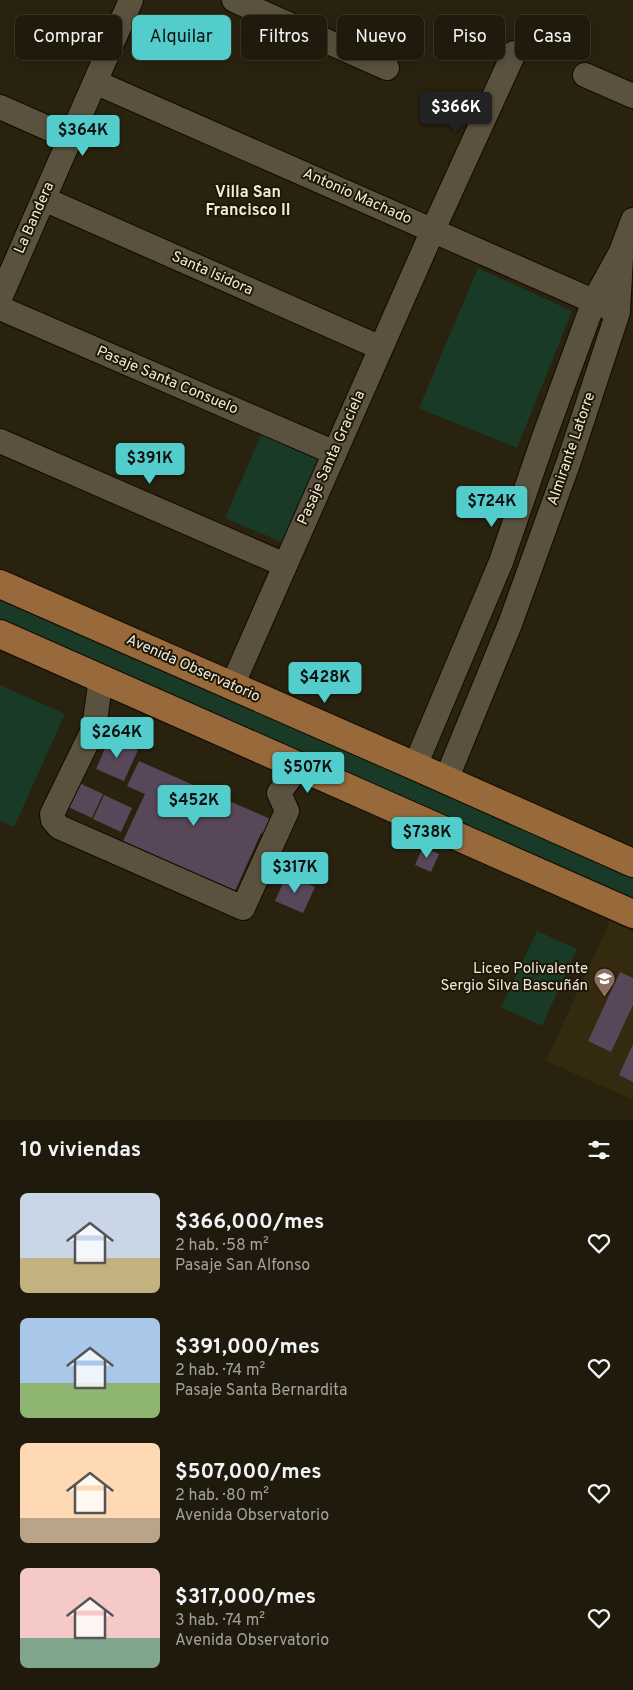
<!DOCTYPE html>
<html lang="es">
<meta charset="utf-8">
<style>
:root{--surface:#1f1a0b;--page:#2c2719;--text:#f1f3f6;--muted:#a1a19d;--line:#3c382c;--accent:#52cdcc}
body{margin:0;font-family:Overpass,sans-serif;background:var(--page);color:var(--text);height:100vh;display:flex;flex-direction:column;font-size:19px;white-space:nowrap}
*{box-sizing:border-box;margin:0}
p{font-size:16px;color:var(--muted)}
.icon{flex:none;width:28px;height:28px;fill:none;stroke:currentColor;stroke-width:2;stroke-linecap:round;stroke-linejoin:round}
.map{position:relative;height:1120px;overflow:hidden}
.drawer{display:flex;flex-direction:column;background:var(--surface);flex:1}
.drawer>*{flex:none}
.guide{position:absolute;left:15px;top:15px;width:604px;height:45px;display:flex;gap:10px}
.price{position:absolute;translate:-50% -42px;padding:0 11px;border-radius:5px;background:var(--accent);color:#111;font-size:16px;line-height:32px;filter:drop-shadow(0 1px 2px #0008)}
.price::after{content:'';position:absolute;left:50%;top:30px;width:15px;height:11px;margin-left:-8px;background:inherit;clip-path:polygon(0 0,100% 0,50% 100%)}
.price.on{background:#222;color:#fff}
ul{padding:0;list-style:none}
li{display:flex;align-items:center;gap:15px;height:125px;padding:0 20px}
li span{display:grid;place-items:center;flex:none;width:140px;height:100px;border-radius:8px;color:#555}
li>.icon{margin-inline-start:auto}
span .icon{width:60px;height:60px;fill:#fffc;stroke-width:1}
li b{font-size:21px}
h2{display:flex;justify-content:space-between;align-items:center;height:60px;padding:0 20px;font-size:21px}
.tag{padding:0 18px;border-radius:8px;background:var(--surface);box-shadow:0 2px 8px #0003,0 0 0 1px var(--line);font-size:18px;line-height:45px}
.tag.on{background:var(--accent);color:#111}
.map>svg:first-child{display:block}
.built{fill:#332a0f}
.green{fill:#1a3a28}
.building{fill:#574758}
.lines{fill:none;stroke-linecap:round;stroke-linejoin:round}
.minor-casing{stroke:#110b00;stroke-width:26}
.major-casing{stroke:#110b00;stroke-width:30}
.minor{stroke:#5a523e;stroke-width:24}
.major{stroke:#98693b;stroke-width:28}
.labels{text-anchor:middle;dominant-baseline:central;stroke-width:4;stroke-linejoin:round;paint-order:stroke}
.street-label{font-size:15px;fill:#efeade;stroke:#1f1806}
.poi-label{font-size:15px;fill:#efeade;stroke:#1f1806;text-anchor:end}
.neighbourhood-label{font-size:16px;font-weight:bold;fill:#efeade;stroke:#1f1806}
</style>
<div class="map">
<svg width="633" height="1120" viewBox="0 0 633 1120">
<rect width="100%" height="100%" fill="#29220f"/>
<path class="built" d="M610,921L633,932V1100L546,1061Z"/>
<path class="green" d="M478,268L572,311L517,448L419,408Z
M262,433L321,459L284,543L225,518Z
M0,599L633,875V903L0,624Z
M0,685L65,714L14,827L0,821Z
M537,931L577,949L542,1026L501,1007Z"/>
<path class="building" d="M110,737L138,750L124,781L96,769Z
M139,761L277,822L270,837L261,833L235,891L123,841L145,794L127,786Z
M75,781L103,794L92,818L64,805Z
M104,795L132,808L121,832L93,819Z
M423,847L439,854L431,872L415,865Z
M287,874L315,887L303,913L275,901Z
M620,972L633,978V1005L611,1052L588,1041Z
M633,1044V1082L619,1075Z"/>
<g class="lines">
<defs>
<path id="minor" d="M234,0L387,68
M585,75L633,96
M95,82L618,312
M0,107L70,138
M44,199L381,348
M0,298L131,0
M0,308L335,453
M0,441L285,565
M101,678L94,728L52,814L53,820L59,827L243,908L287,811L279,793L298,767
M232,686L433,230L514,53
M415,766L501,562L544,437L594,301L621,252L633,220
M446,780L510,624L569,461L618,312L621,257"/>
<path id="major" d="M0,584L415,766L633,863
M0,634L633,914"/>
</defs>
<use href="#minor" class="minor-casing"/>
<use href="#major" class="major-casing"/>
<use href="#minor" class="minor"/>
<use href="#major" class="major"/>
</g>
<defs>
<symbol id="school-pin" viewBox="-11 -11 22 30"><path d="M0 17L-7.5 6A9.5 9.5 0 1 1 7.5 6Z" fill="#8d6e63" stroke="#1f1806"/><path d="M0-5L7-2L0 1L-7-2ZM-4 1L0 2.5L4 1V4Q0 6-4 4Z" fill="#fff"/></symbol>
</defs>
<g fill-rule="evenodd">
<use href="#school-pin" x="592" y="966" width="25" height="34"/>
</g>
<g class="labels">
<g class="street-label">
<text transform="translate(357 197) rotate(24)">Antonio Machado</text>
<text transform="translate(35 218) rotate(-66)">La Bandera</text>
<text transform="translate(212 274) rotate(24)">Santa Isidora</text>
<text transform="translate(167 381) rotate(23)">Pasaje Santa Consuelo</text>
<text transform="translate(572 449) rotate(-71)">Almirante Latorre</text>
<text transform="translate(332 458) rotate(-66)">Pasaje Santa Graciela</text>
<text transform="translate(193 669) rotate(24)">Avenida Observatorio</text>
</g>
<g class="poi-label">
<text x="588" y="969">Liceo Polivalente<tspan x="588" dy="17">Sergio Silva Bascuñán</tspan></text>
</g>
<g class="neighbourhood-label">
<text x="248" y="193">Villa San<tspan x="248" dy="18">Francisco II</tspan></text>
</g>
</g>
</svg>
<b class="price on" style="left:456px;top:134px">$366K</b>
<b class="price" style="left:83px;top:157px">$364K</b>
<b class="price" style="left:150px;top:485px">$391K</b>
<b class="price" style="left:492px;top:528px">$724K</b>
<b class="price" style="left:325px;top:704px">$428K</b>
<b class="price" style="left:117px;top:759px">$264K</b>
<b class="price" style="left:308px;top:794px">$507K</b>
<b class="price" style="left:194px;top:827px">$452K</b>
<b class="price" style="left:427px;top:859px">$738K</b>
<b class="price" style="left:295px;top:894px">$317K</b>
<div class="guide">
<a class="tag">Comprar</a>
<a class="tag on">Alquilar</a>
<a class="tag">Filtros</a>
<a class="tag">Nuevo</a>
<a class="tag">Piso</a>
<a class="tag">Casa</a>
</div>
</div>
<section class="drawer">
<h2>10 viviendas<svg class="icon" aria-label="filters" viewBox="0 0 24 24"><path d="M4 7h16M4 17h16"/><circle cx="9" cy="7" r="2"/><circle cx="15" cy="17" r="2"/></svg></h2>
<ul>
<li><span style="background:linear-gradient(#c9d6e8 65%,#c2b280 0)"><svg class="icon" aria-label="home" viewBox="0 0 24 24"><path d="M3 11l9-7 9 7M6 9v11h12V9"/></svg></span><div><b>$366,000/mes</b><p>2 hab. · 58 m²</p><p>Pasaje San Alfonso</p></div><svg class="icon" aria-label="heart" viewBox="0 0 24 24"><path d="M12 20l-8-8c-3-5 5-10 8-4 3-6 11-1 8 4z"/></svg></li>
<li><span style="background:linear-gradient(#a9c7e8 65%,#8fb573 0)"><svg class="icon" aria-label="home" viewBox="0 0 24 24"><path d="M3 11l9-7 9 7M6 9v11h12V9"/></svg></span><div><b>$391,000/mes</b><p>2 hab. · 74 m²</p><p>Pasaje Santa Bernardita</p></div><svg class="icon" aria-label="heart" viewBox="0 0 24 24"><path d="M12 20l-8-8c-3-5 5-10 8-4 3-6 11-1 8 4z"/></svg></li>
<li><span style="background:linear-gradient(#ffd9b3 75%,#b9a48a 0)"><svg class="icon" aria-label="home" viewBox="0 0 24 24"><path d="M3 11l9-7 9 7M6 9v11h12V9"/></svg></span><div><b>$507,000/mes</b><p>2 hab. · 80 m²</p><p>Avenida Observatorio</p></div><svg class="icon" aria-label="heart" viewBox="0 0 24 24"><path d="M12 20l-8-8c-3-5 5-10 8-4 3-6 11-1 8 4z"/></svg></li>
<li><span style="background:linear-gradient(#f6c9c9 70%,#7fa58c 0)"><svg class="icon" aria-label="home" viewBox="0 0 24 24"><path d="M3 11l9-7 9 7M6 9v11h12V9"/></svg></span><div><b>$317,000/mes</b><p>3 hab. · 74 m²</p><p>Avenida Observatorio</p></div><svg class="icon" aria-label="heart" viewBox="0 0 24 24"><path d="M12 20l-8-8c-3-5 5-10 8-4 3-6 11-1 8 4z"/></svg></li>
</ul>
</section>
